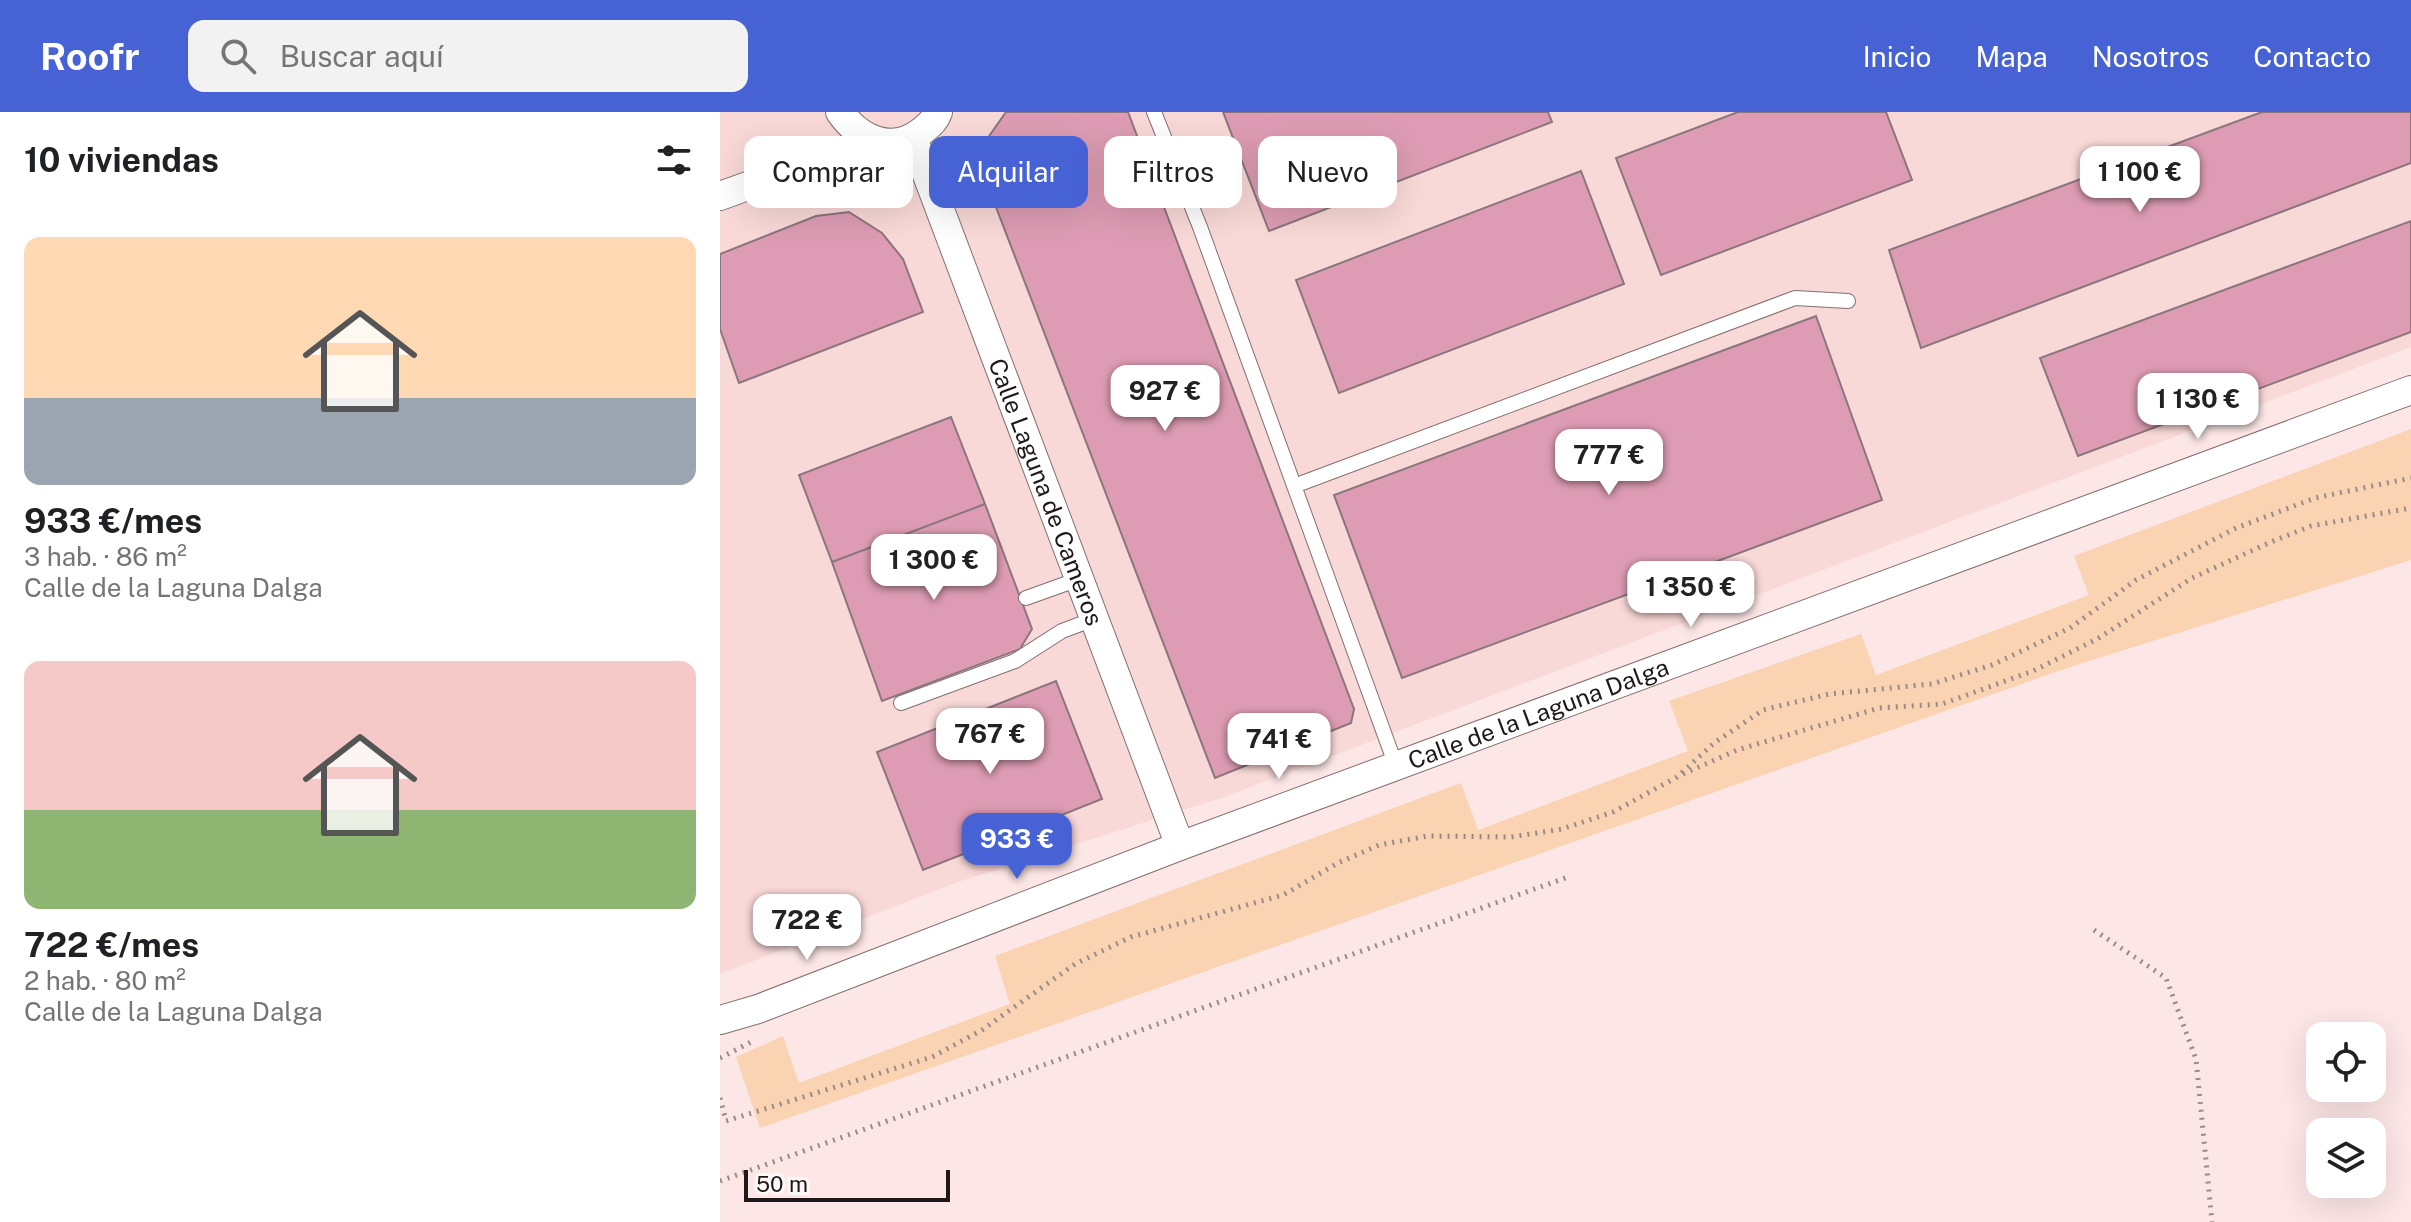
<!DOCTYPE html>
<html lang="es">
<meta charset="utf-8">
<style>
:root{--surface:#fff;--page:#f2f2f2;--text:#202124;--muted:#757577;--accent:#4662d5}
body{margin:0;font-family:"Public Sans",sans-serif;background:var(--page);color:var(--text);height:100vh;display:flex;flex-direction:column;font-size:30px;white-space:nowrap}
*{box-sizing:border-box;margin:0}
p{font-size:26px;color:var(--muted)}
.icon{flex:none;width:44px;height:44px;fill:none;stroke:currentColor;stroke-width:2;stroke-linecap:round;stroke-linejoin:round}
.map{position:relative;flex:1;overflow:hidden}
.sheet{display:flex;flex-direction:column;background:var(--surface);width:720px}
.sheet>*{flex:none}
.guide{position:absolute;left:24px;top:24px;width:760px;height:72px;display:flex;gap:16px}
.controls{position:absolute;left:1586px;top:910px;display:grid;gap:16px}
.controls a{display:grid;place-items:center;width:80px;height:80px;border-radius:16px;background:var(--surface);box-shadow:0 8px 32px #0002;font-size:40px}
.scale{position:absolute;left:24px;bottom:20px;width:206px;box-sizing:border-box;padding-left:8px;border:4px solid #201818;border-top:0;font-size:22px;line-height:28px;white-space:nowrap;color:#201818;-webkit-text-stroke:6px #fdf8f8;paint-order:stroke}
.price{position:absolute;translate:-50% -68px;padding:0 18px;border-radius:16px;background:#fff;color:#222;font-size:26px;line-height:52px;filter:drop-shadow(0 2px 4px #0008)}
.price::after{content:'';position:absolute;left:50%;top:48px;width:24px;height:18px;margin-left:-12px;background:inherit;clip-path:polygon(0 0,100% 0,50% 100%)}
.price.selected{background:var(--accent);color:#fff}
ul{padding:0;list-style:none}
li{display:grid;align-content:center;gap:16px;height:424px;padding:0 24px}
li span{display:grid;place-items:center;height:248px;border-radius:16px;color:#555}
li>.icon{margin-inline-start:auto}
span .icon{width:144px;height:144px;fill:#fffc;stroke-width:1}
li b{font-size:34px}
h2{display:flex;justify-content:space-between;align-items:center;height:96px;padding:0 24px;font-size:34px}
.tag{padding:0 28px;border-radius:16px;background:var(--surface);box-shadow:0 8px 32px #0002;font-size:28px;line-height:72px}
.tag.selected{background:var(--accent);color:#fff}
header{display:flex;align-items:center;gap:48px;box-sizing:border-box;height:112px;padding:0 40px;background:var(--accent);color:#fff}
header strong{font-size:38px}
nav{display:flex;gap:44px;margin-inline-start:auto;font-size:28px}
.search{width:560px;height:72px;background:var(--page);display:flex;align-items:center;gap:20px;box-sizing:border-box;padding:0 28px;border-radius:16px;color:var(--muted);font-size:30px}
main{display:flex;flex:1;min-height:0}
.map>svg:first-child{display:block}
.built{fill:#f9d9d8}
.green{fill:#f9d3b2}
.building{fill:#dd9cb3;stroke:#8a767c;stroke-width:2}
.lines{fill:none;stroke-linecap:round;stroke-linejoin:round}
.lane-casing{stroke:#836f6f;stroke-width:16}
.street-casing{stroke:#836f6f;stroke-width:30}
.path{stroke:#9a8a8a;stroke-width:5;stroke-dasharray:2 6;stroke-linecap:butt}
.lane{stroke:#fff;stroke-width:14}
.street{stroke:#fff;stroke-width:28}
.labels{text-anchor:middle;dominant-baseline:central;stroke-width:7;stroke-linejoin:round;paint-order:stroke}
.street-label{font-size:24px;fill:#201818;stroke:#fdf8f8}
</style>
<header>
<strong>Roofr</strong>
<div class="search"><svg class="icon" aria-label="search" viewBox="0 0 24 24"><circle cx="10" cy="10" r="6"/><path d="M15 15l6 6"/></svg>Buscar aquí</div>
<nav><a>Inicio</a><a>Mapa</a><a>Nosotros</a><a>Contacto</a></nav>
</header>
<main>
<section class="sheet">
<h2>10 viviendas<svg class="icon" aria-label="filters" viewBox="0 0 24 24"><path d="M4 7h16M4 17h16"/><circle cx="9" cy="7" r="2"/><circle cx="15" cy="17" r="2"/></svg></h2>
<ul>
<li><span style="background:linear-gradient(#ffd9b3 65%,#9aa5b1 0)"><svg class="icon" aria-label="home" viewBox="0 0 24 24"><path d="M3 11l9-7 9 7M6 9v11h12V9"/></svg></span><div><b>933 €/mes</b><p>3 hab. · 86 m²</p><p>Calle de la Laguna Dalga</p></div></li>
<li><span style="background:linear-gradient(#f6c9c9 60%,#8fb573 0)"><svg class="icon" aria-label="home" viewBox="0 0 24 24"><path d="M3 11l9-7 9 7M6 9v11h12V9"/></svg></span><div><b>722 €/mes</b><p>2 hab. · 80 m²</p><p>Calle de la Laguna Dalga</p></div></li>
</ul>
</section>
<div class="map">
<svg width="1691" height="1110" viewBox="0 0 1691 1110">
<rect width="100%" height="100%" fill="#fde6e6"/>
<path class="built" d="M0,0H1691V235L504,685L238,770L0,862Z"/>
<path class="green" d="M1691,317V448L1350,555L40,1016L16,945L63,924L79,971L290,892L275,844L741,671L758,718L968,639L949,589L1141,522L1156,563L1369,483L1354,444Z"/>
<path class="building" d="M286,0H408L634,597L631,611L495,666L261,56L258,40Z
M503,0H828L832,10L549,119Z
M1018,0H1166L1192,68L941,163L896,46Z
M1542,0H1691V51L1201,236L1169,138Z
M861,59L904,172L619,281L576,168Z
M129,100L162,121L183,147L203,200L19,271L0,217V142L96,104Z
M1691,109V220L1358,344L1320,246Z
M1096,204L1162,388L682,566L614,383Z
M231,305L265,392L112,450L79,363Z
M265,392L312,517L300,537L162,589L112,450Z
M336,569L382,687L203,758L157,640Z"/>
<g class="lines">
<defs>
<path id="lane" d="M434,0L480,115L676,654
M574,374L1075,186L1128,189
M306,486L359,467
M181,591L295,549L342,519L374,507"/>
<g id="street">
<path d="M120,0C139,27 172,43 202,19C209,13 215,9 218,0"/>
<path id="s1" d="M193,26L460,734"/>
<path d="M0,84L153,29"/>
<path id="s2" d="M0,908L38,897L460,734L1691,278"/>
</g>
</defs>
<use href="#lane" class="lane-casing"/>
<use href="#street" class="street-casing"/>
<path class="path" d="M963,662L1017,638L1159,596L1222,592L1313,559L1377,527L1472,466L1551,430L1591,414L1691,396
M1374,818L1446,866L1476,947L1492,1110
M0,946L31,930
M0,986L6,1009L212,945L262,918L355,852L411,825L563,783L618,751L659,733L708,724L791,725L842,717L893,700L957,665L994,631L1043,598L1109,582L1212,572L1272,553L1350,516L1416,468L1516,416L1595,386L1691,366
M0,1069L848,765"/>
<use href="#lane" class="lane"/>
<use href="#street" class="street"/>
</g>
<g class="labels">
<g class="street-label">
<text stroke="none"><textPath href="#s1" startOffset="378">Calle Laguna de Cameros</textPath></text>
<text stroke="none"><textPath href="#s2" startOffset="874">Calle de la Laguna Dalga</textPath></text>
</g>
</g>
</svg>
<div class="controls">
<a><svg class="icon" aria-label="locate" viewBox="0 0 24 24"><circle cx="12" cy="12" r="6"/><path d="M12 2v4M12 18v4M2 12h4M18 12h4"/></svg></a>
<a><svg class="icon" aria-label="layers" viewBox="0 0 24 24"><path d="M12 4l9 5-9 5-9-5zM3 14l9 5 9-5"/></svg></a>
</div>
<div class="scale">50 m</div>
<b class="price" style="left:1420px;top:102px">1 100 €</b>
<b class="price" style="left:445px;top:321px">927 €</b>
<b class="price" style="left:1478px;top:329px">1 130 €</b>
<b class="price" style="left:889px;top:385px">777 €</b>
<b class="price" style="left:214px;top:490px">1 300 €</b>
<b class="price" style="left:971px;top:517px">1 350 €</b>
<b class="price" style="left:270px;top:664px">767 €</b>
<b class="price" style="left:559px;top:669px">741 €</b>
<b class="price selected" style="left:297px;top:769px">933 €</b>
<b class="price" style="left:87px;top:850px">722 €</b>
<div class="guide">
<a class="tag">Comprar</a>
<a class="tag selected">Alquilar</a>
<a class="tag">Filtros</a>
<a class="tag">Nuevo</a>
</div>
</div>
</main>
